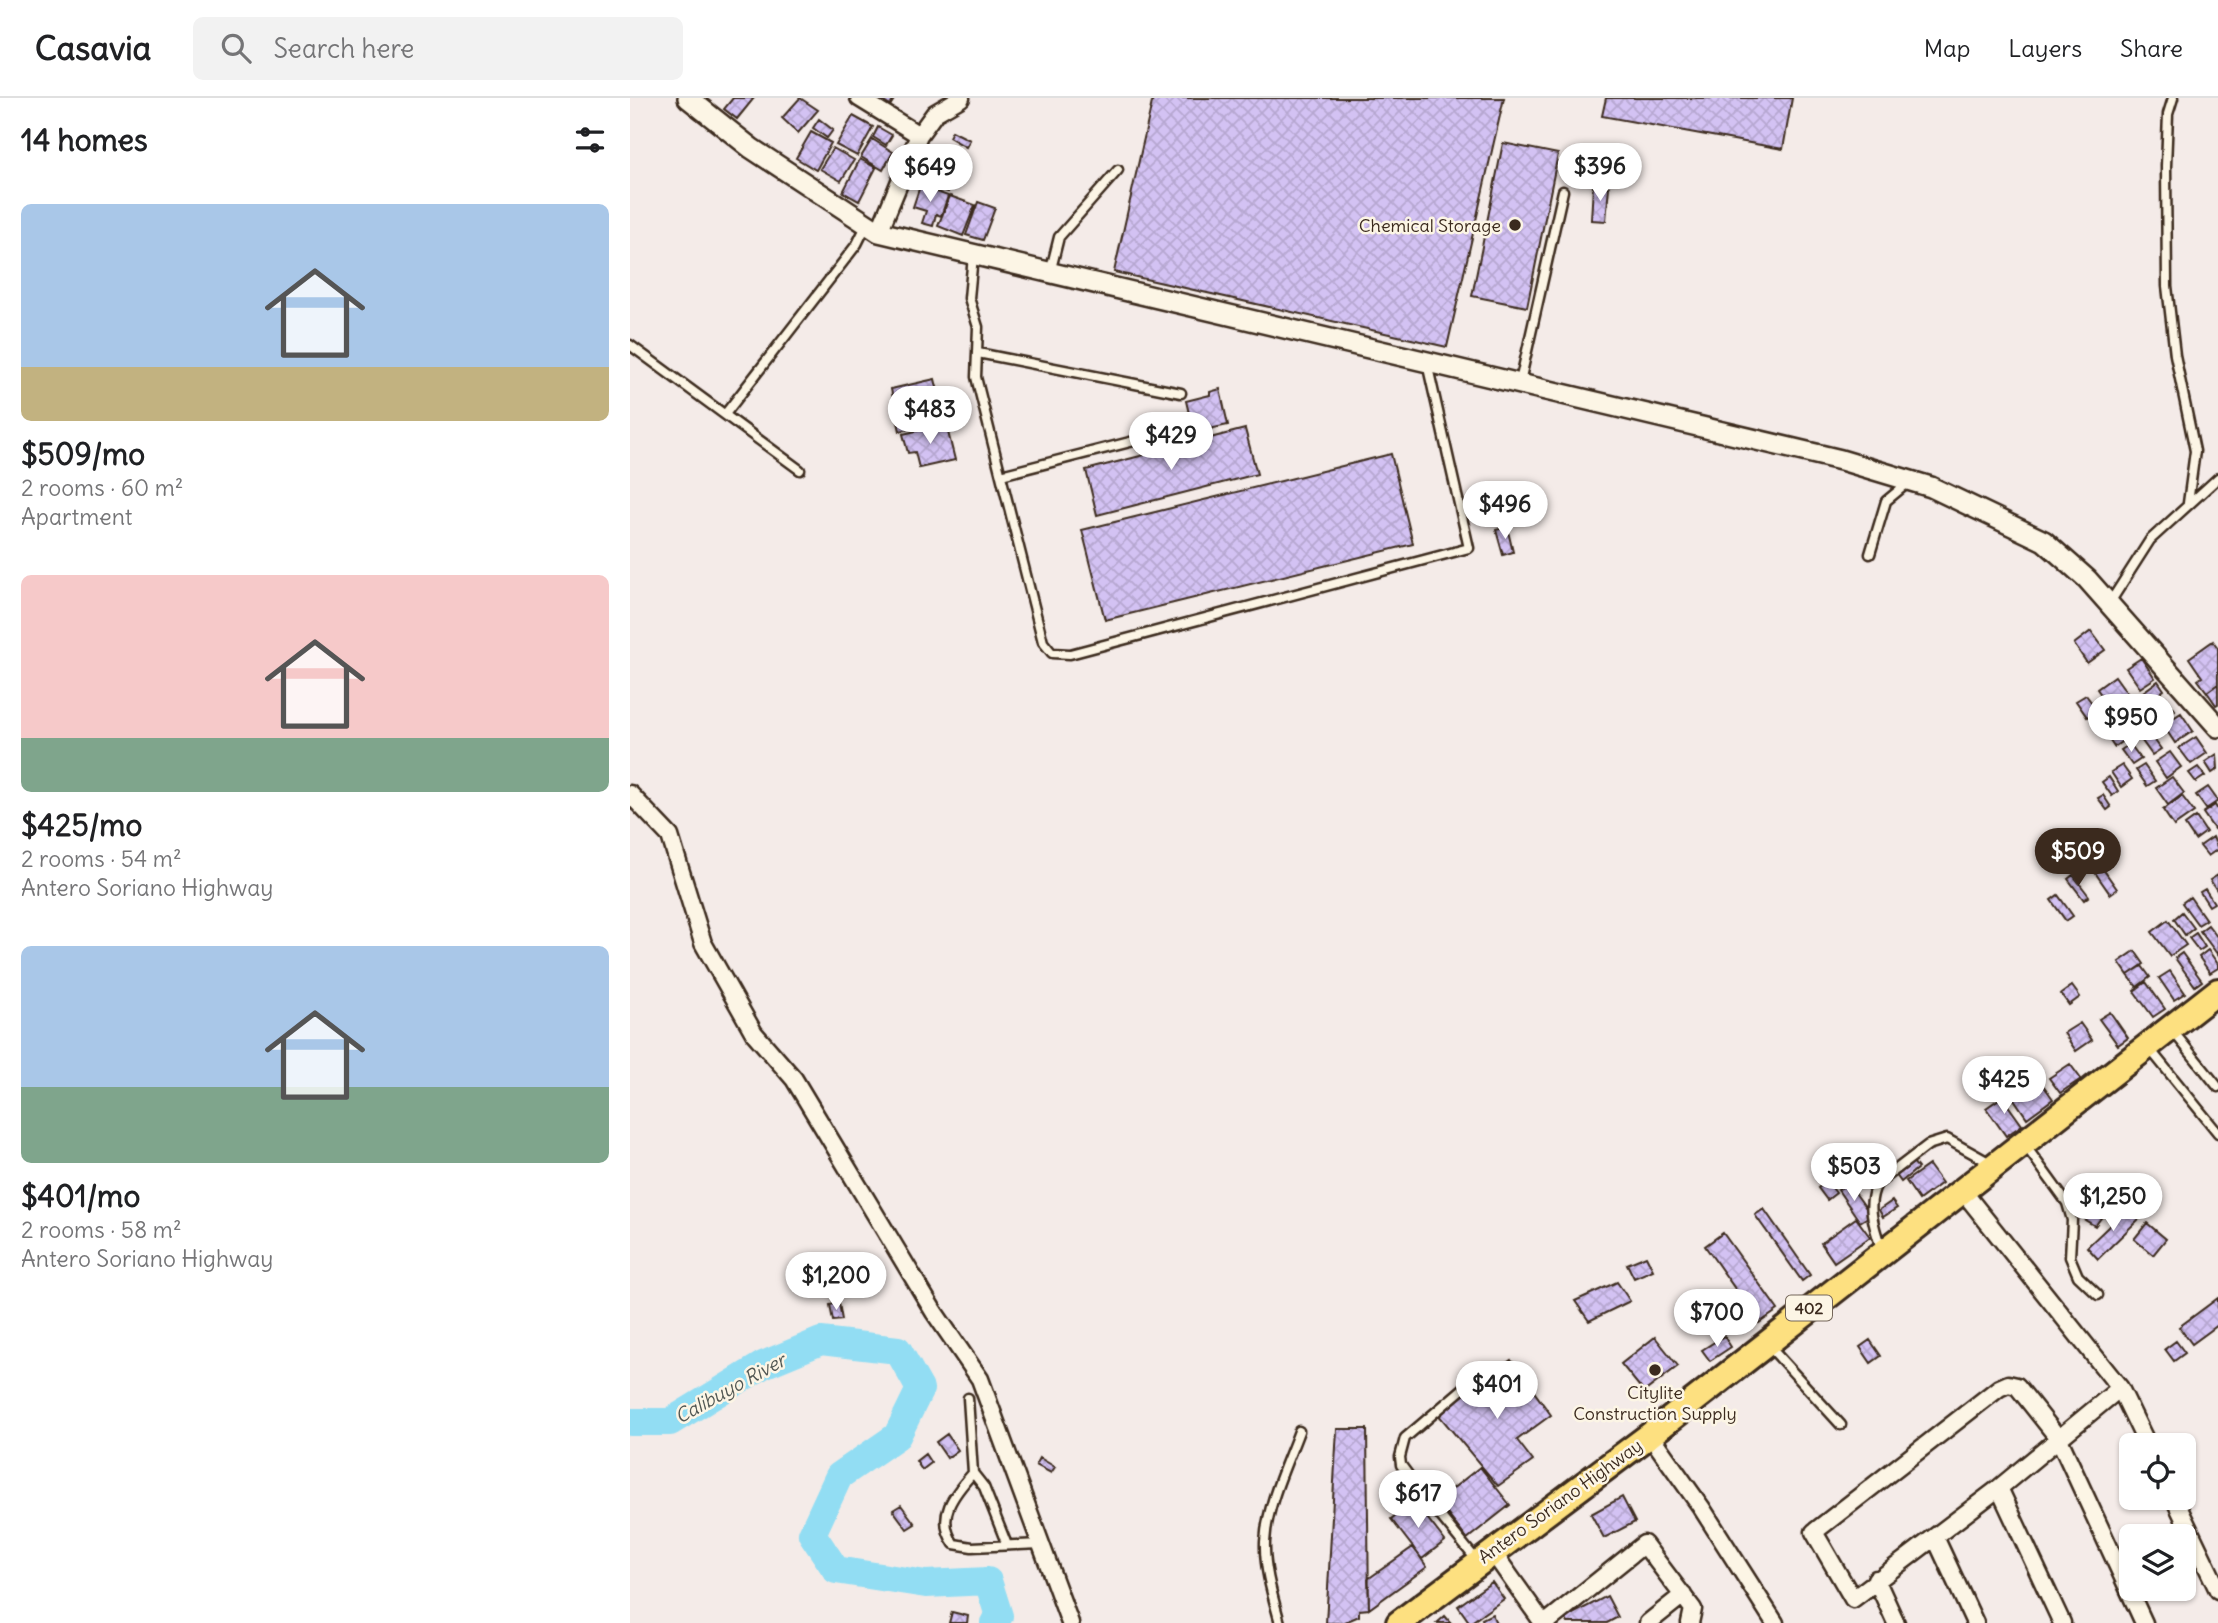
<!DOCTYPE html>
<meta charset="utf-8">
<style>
:root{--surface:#fff;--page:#f2f2f2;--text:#202124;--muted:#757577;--line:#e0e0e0;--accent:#3b2a1e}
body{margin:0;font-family:Delius,sans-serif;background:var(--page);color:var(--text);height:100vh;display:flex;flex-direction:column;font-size:26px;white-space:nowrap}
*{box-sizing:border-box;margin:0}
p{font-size:23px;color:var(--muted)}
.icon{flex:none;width:38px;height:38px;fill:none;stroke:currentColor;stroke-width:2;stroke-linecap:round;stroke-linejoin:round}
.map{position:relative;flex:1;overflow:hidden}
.side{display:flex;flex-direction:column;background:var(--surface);width:630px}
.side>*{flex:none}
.fabs{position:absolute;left:1489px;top:1335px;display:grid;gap:14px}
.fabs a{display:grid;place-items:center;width:77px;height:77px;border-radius:10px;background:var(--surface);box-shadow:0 2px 5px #0004;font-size:35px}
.price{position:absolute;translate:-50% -60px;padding:0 16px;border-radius:24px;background:#fff;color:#222;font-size:23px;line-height:46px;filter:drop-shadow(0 2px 4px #0008)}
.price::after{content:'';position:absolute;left:50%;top:42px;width:21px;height:16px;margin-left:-10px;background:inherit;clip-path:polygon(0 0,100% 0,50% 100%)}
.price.on{background:var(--accent);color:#fff}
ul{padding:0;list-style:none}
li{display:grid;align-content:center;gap:14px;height:371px;padding:0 21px}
li span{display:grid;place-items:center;height:217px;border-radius:10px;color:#555}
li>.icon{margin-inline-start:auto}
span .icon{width:126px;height:126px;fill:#fffc;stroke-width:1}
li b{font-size:30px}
h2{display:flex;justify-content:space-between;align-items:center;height:84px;padding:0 21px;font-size:30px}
header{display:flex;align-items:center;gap:42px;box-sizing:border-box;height:98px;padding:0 35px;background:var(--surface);border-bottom:2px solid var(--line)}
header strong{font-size:33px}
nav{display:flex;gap:38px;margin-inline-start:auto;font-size:24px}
.search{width:490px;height:63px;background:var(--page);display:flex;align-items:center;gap:18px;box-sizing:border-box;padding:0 24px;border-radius:10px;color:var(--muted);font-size:26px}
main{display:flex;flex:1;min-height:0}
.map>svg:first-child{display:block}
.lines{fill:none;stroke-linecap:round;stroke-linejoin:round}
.river{stroke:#92ddf3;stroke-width:28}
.building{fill:url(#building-cross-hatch);stroke:#3b2a1e;stroke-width:2}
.service-casing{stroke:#3b2a1e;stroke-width:13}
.minor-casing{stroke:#3b2a1e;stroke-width:21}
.tertiary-casing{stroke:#3b2a1e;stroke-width:24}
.primary-casing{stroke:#3b2a1e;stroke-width:30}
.service{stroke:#fcf5e5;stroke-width:8}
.minor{stroke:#fcf5e5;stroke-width:16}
.tertiary{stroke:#fcf5e5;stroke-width:19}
.primary{stroke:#fde080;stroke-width:24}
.poi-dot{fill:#3b2a1e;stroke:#fcf5e5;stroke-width:2.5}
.labels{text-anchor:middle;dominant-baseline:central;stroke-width:5;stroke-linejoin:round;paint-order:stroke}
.shield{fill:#fcf5e5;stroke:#75675a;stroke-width:2}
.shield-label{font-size:16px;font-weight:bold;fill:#3b2a1e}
.poi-label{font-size:18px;fill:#3b2a1e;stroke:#fcf5e5;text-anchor:end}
.street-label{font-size:18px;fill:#3b2a1e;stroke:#fcf5e5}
.water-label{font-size:19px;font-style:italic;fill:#515753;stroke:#fcf5e5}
</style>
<header>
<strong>Casavia</strong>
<div class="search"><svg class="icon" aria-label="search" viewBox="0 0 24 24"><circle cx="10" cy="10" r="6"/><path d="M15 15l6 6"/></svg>Search here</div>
<nav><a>Map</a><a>Layers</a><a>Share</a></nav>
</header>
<main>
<section class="side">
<h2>14 homes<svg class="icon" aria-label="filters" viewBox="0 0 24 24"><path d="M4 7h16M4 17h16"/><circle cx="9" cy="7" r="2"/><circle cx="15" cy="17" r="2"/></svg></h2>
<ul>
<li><span style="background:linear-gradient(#a9c7e8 75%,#c2b280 0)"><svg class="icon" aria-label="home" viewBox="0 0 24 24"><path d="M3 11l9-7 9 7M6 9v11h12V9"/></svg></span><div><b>$509/mo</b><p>2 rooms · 60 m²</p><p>Apartment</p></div></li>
<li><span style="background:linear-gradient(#f6c9c9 75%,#7fa58c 0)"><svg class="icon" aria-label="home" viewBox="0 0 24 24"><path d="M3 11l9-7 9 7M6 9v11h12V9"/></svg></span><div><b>$425/mo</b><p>2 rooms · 54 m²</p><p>Antero Soriano Highway</p></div></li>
<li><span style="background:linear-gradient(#a9c7e8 65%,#7fa58c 0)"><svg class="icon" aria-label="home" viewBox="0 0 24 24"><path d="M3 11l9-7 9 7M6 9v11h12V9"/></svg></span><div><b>$401/mo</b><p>2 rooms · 58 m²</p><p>Antero Soriano Highway</p></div></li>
</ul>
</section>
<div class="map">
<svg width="1588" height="1525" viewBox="0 0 1588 1525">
<defs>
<pattern id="building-cross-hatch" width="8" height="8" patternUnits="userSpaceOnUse" patternTransform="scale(1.75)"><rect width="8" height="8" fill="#d3c2f3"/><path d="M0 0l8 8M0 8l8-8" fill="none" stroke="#b6a7d0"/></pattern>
</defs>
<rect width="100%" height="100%" fill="#f4ebe8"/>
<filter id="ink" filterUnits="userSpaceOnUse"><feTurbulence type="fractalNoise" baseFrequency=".0143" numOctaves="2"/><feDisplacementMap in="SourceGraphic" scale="14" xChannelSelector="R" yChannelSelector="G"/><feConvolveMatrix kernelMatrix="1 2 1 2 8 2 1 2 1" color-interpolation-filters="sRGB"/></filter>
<g filter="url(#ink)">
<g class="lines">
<path class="river" d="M0,1324H40L133,1267L191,1243L268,1252L290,1291L267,1338L209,1378L182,1436L206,1472L296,1486L358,1483L369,1518L364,1525"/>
</g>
<path class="building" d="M103,0H124L107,21L94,11Z
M170,0L188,12L168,35L152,20Z
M241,0H265L258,11Z
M523,0H874L817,249L484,174Z
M976,0H1162L1153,51L972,18Z
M223,18L243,29L227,58L206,47Z
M189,21L203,32L197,40L183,30Z
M248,29L262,37L256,47L243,39Z
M322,33L340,42L336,49L319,39Z
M181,34L201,45L186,72L166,60Z
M242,41L263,54L253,72L231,59Z
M873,45L928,56L897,209L842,198Z
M203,50L224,62L211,83L190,71Z
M230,61L246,70L229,103L213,94Z
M295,62L325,72L318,94L288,84Z
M290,88L318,98L311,118L306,116L303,128L292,125L296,113L283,109Z
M963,88L979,89L976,123L961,122Z
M320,98L345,107L333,138L308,128Z
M348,104L365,110L353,142L336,137Z
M305,281L315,323L270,333L261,291Z
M590,291L598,327L579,331L578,325L562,328L556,303L580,297V294Z
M316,326L325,362L289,370L285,354L278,355L273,336Z
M615,331L627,376L467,417L456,372Z
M761,356L783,446L475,522L452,432Z
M877,429L883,454L873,457L866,432Z
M1461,533L1475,552L1457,565L1444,546Z
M1583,543L1588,550V586L1577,594L1568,582L1572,579L1559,560Z
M1511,560L1525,580L1510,590L1496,570Z
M1485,578L1500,599L1482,612L1467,591Z
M1528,583L1534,592L1515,606L1509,597Z
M1588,586V606L1586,607L1577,594Z
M1456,597L1467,612L1457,619L1446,603Z
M1536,599L1545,612L1528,624L1519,611Z
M1500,605L1507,614L1495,623L1488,613Z
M1474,614L1483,627L1473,634L1464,622Z
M1514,614L1524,630L1510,639L1500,624Z
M1551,615L1563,633L1545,645L1533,627Z
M1490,627L1498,639L1484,649L1476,637Z
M1521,637L1531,651L1522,657L1512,643Z
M1566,639L1577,655L1561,666L1549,650Z
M1500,646L1511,661L1502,667L1491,652Z
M1540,654L1551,669L1536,680L1525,664Z
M1587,656L1588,671L1582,675L1575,664Z
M1492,667L1502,681L1491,689L1481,674Z
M1514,667L1525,683L1517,688L1506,672Z
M1568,669L1575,678L1566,684L1559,675Z
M1479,679L1488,693L1482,698L1472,684Z
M1542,679L1554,695L1538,707L1526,690Z
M1578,689L1588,703L1576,711L1566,697Z
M1473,697L1481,709L1477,712L1468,700Z
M1552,698L1564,714L1544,728L1533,712Z
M1585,707L1588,712V728L1584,731L1573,715Z
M1566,719L1576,734L1565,742L1555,727Z
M1583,739L1588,751L1578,758L1570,748Z
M1471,768L1487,791L1480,796L1464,773Z
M1443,777L1459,798L1454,802L1438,781Z
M1588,777V794L1580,782Z
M1575,791L1584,805L1579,808L1570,794Z
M1428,797L1443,818L1436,823L1421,802Z
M1560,799L1576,822L1568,827L1552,805Z
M1552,814L1564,830L1555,837L1544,821Z
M1538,822L1556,847L1540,858L1522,834Z
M1578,827L1588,840V857L1570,833Z
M1566,835L1575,849L1569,853L1559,840Z
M1578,852L1588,866V870L1580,875L1569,859Z
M1505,853L1514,866L1498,877L1489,864Z
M1552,855L1572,883L1565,888L1545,860Z
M1512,868L1520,879L1507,889L1498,877Z
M1540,873L1555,895L1544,902L1529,880Z
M1516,884L1535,911L1523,919L1504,893Z
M1442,888L1450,899L1439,907L1431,896Z
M1480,914L1498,940L1488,947L1469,921Z
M1450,925L1462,942L1446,953L1434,935Z
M1440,966L1451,981L1430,995L1419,980Z
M1408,980L1423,1001L1397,1020L1382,998Z
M1372,999L1392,1027L1376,1038L1356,1010Z
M1199,1062L1209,1076L1200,1083L1190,1068Z
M1283,1064L1288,1070L1271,1084L1266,1077Z
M1299,1067L1312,1085L1289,1102L1276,1083Z
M1197,1083L1206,1095L1197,1102L1188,1090Z
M1218,1085L1241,1117L1230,1124L1208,1092Z
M1476,1094L1485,1101L1465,1128L1455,1122Z
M1262,1103L1267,1110L1253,1119L1249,1112Z
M1499,1109L1510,1120L1468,1161L1457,1149Z
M1134,1111L1180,1177L1172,1183L1125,1117Z
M1226,1120L1240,1139L1204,1164L1191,1145Z
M1517,1125L1536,1141L1523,1157L1504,1141Z
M1093,1135L1148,1212L1129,1225L1075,1148Z
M1016,1158L1023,1172L1004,1180L997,1166Z
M987,1184L1000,1203L959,1223L945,1203Z
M1588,1200V1227L1562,1246L1549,1229Z
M209,1205L212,1222L203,1223L200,1207Z
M1104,1209L1110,1219L1100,1225L1094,1215Z
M1094,1238L1101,1249L1080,1263L1072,1252Z
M1025,1239L1048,1268L1014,1294L991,1266Z
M1240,1242L1251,1258L1241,1265L1230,1249Z
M1546,1243L1555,1255L1544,1263L1535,1251Z
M881,1262L921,1317L887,1342L903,1363L868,1388L807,1315Z
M707,1331H737L739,1511L729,1512V1518L713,1525H696Z
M317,1336L328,1352L317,1360L306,1344Z
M295,1356L301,1365L292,1372L286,1363Z
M410,1360L425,1369L421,1375L406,1367Z
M850,1369L880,1407L837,1441L807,1403Z
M992,1399L1005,1424L974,1440L961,1416Z
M784,1403L815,1443L792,1461L761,1421Z
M271,1407L285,1426L277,1431L263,1412Z
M783,1449L797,1469L739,1511L738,1481Z
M862,1484L874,1501L840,1525L828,1508Z
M977,1498L988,1519L977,1525H938L935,1520Z
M322,1514L338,1518L337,1525H319Z
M862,1516L866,1525H854L852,1521Z
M815,1518L821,1525H807Z"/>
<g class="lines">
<defs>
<path id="service" d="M1543,0L1538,16L1536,68L1537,188L1545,257L1565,353L1558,405
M343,158L339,200L348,229L346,279L413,544L422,555L440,556L839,450L797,265
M420,175L429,139L488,72
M0,247L170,372
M348,255L551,295
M890,284L933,93
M96,315L227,146L236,128
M371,377L551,331
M1240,456L1256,403L1279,384
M1479,506L1520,442L1588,380
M1542,932L1588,989
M1519,950L1588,1035
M1395,1047L1437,1105L1442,1122L1440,1159L1448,1178L1468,1197
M1251,1151C1245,1129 1235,1108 1247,1086L1298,1047L1317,1041L1362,1066
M1138,1247L1211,1327
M836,1288L775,1340L770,1359L771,1367L794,1398L848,1464
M338,1300L343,1375C324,1396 305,1419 324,1446L342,1449L410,1446
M343,1375L354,1389L377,1447
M650,1525C643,1499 634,1471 635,1444C637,1406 656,1368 669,1333"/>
<path id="minor" d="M229,0L289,37
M249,134L289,37L305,15L331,0
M0,696L40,738L73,845L124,935L164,981L304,1214L350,1281L440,1525
M1332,1092L1490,1290L1518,1348
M1490,1290L1369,1390L1223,1501L1184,1434L1369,1290L1378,1286L1387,1288L1429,1341L1514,1525
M1020,1337L1071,1409L1145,1525
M1369,1390L1432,1525
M1544,1400L1588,1492
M1305,1439L1345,1525
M862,1453L913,1525
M1246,1481L1266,1525
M916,1525L1014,1446L1063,1511L1060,1525
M1018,1525L1053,1497"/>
<path id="tertiary" d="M58,0L121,50L249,134L1211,362L1301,389L1414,443L1457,481L1588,629"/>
<path id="primary" d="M769,1525L1020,1337L1588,893"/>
</defs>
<use href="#service" class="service-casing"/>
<use href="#minor" class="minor-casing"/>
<use href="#tertiary" class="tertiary-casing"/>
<use href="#primary" class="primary-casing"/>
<use href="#service" class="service"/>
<use href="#minor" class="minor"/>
<use href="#tertiary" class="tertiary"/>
<use href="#primary" class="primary"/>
</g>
</g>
<g class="poi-dot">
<circle cx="885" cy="127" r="7"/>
<circle cx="1025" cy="1272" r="7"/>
</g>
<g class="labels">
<rect class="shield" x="1156" y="1197.5" width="46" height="25" rx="5"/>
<g class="shield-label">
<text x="1179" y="1210">402</text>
</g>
<g class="poi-label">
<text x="871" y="127">Chemical Storage</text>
<text x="1025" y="1294" text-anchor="middle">Citylite<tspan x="1025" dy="21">Construction Supply</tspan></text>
</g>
<g class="street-label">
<text transform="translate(930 1403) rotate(-36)">Antero Soriano Highway</text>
</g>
<g class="water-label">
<text transform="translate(100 1290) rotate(-29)">Calibuyo River</text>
</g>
</g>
</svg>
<div class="fabs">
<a><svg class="icon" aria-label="locate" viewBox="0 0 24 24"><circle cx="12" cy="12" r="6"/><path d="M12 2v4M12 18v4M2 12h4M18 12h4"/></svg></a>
<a><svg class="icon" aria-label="layers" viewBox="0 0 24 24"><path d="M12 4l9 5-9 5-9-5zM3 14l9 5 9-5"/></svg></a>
</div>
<b class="price" style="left:970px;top:105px">$396</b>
<b class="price" style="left:300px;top:106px">$649</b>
<b class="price" style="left:300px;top:348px">$483</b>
<b class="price" style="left:541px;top:374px">$429</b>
<b class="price" style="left:875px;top:443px">$496</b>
<b class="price" style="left:1501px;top:656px">$950</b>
<b class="price on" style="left:1448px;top:790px">$509</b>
<b class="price" style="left:1374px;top:1018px">$425</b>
<b class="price" style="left:1224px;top:1105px">$503</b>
<b class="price" style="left:1483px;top:1135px">$1,250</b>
<b class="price" style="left:206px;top:1214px">$1,200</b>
<b class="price" style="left:1087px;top:1251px">$700</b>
<b class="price" style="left:867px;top:1323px">$401</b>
<b class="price" style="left:788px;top:1432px">$617</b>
</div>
</main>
